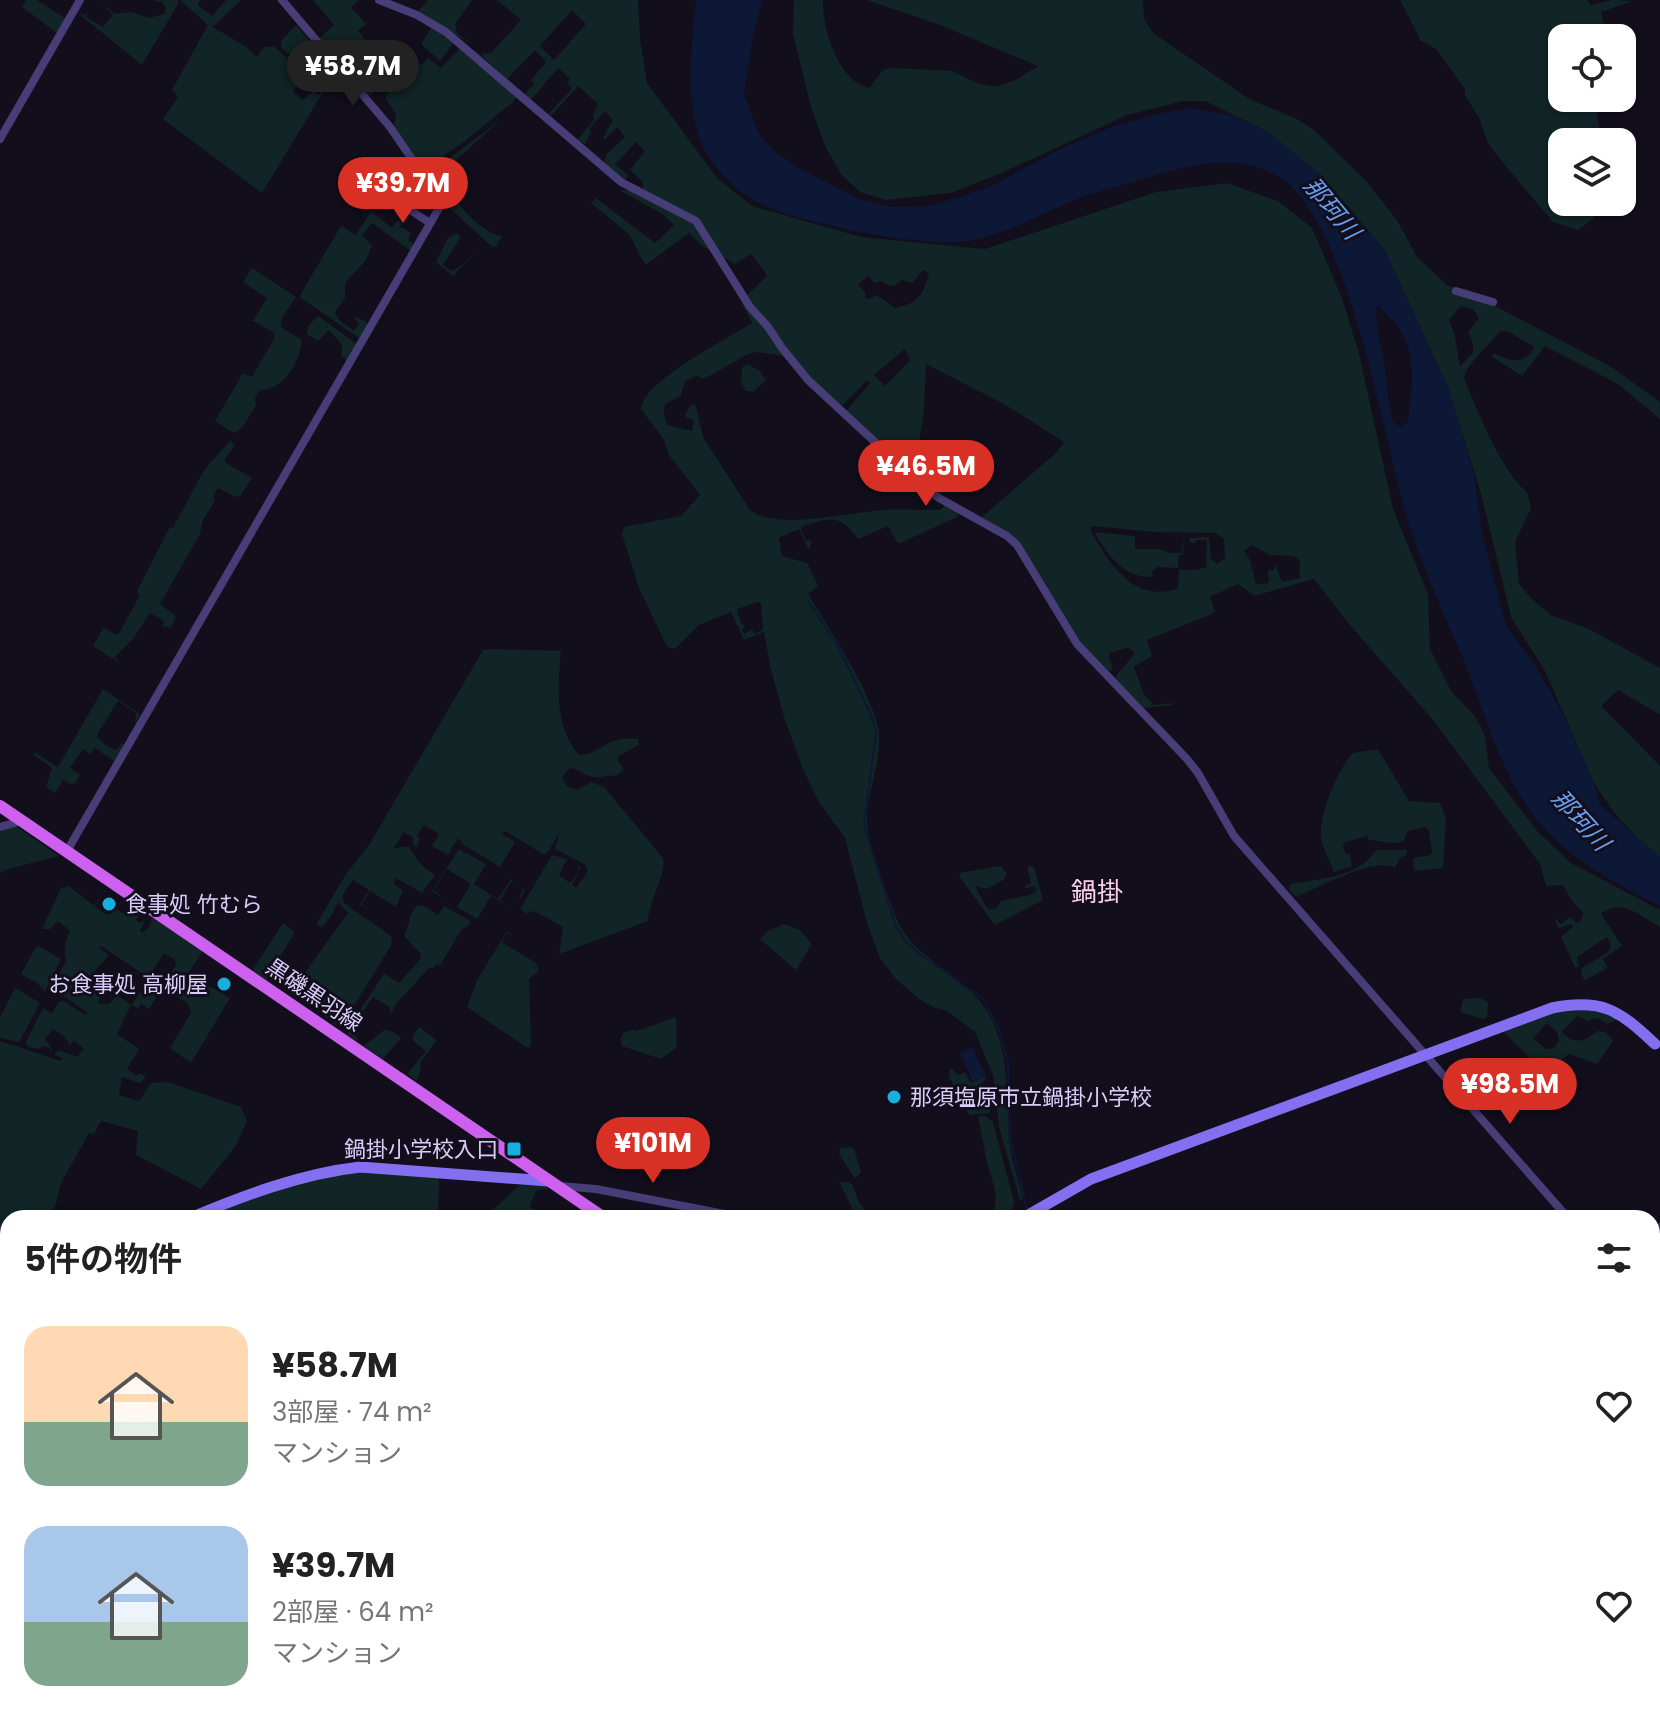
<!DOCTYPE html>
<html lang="ja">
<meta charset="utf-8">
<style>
:root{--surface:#fff;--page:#f6f6f6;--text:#222;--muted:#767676;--accent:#d93025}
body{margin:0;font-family:Poppins,"Noto Sans JP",sans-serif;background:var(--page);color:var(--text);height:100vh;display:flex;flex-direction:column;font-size:30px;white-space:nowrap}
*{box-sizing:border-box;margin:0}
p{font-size:26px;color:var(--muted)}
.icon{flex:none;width:44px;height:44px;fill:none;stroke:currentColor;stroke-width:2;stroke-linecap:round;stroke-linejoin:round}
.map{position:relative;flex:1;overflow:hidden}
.details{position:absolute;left:0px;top:1210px;width:1660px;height:514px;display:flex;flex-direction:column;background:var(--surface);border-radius:24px 24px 0 0;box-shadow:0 2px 6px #0004}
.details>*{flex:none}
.tools{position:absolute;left:1548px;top:24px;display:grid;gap:16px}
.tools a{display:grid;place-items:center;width:88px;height:88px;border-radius:16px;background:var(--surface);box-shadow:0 2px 6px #0004;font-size:40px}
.price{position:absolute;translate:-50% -68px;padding:0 18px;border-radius:28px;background:var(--accent);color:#fff;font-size:26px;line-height:52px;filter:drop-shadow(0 2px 4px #0008)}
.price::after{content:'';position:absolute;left:50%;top:48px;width:24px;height:18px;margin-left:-12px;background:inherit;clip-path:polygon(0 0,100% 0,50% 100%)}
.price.on{background:#222;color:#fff}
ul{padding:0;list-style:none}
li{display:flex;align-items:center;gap:24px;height:200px;padding:0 24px}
li span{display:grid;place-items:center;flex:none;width:224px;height:160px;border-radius:24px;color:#555}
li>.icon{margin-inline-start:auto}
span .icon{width:96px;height:96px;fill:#fffc;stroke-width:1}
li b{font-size:34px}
h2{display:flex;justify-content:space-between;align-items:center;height:96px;padding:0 24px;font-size:34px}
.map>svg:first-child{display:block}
.green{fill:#112426;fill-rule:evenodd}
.water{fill:#0d1736;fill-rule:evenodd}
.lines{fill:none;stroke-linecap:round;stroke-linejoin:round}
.stream{stroke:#0d1736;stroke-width:2}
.street{stroke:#473d77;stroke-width:8}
.secondary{stroke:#846ff0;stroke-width:11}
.primary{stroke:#cd60ef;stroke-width:12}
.poi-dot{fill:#17afdd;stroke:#120e1c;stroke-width:3}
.labels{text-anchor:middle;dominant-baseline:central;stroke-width:6;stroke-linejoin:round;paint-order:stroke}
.poi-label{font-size:22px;fill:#d9cefa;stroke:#120e1c;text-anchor:start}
.street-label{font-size:22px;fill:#d9cefa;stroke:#120e1c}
.water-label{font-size:24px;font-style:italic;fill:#679eef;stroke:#120e1c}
.quarter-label{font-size:26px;fill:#fad0e5;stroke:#120e1c}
</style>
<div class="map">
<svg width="1660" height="1723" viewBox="0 0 1660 1723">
<rect width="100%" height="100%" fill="#120e1c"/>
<path class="green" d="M26,0H37L66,19L57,33L22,7Z
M152,0H178V4L142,65L78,13L83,15L89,12L86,17L103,27L113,15L100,2L115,14L131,12L149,18L164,14L166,8L162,2Z
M180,0H200L198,5L212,16L226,0H241L213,27L245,46L257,57L264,47H275L302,74L297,79L300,83L293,91L302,100L314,91L319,95L322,90L311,79L323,62L328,61L336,71L262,193L163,119L178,97L172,90L208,25Z
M313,0H359L351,7L366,24L358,31L376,51L386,45C397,48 408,61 421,65L428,58L441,68L461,47L516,96L514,101L465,141L424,169L421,167L394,127L396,114L386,99V95L402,82L392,73L368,98L363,92L368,93L388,70L373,54L358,68V73L352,79L317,40L334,25Z
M428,0H472L455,24L457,33L473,45L423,15L419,10Z
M497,0H638L640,39L647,83L717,178L752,206L861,237L985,249L1156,192L1227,183L1278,201L1312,228L1342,298L1359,353L1393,509L1428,594L1430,649L1451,691L1474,715L1485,735L1489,768L1538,832L1571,863L1660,910V927C1640,916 1621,897 1601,914L1622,946L1603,959L1608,968L1585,980L1581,975L1582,968L1608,952L1611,945L1607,937L1577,957L1579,967H1575L1561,937L1573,927L1572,924L1558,928L1554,917L1561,924L1570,917L1577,923L1581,921L1583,913L1572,901L1563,885L1546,886L1540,864L1433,720L1349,624L1314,579L1254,596L1238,584L1210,597L1215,611L1212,614L1147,640L1152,656L1134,667L1144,694L1154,705L1172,703L1173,705L1144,708L1117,681L1116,676L1135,653L1129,647L1110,653L1109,657L1113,668L1108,674L1080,644L1010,534L982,517L1056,453L1064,442L1004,404L926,364L924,411L914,474L846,411L870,383L867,380L843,405H840L800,374L783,356L757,352L748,354L704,379L696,376L685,381L681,396L665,404L664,414L667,425L692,431L694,420L687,418L685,414L692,404L696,406L703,437L750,510C775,531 851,512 884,510C902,509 921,510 940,510L946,505L959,513L957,517L898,544L888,526L858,539C839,513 831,518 803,526L801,528L806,541L812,540L809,551L799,529L779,538L782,556L807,563L817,583V587L808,594C828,627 876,698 879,734C881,765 866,794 867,824C868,844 888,897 896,917C912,960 965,973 987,1011C1010,1050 1006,1091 1009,1134C1010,1156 1018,1178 1023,1199L1020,1200L999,1127L993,1075L975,1032L946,1010L935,1008L919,999L896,979L880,958L867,923L845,838L819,802L802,767L784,717L770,666L764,632L744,640L731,612L699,625L675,649L667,647L639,588L622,534L624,527L681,516L700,495L669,455L664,440L641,409C643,381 727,339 752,323L742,304L745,297L767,276L766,273L751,254L735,264L704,247L689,233L647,264L644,263L629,234L591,203L602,193L597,199L655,243L674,225L664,215L619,190H643V182L630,170L645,151L636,142L615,165L629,175L625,181L604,163L606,155L625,137L617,127L605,140L603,138L613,120L605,111L589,129L591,132L585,144L577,140L594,120L593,115L598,104L578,86L551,116L548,114L572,89L567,82L570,79L558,68L531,100L525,94L534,84L531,80L546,62L535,50L507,79L484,58L482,54L491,53L521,20ZM572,10L586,24L554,60L540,46ZM923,270L929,273C923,296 918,303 895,308L877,295L869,299L865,298V292L858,285L868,276L875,283L881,281C890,288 893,287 902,280L912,283ZM905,349L910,360L885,386L874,375ZM1092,526L1154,532L1215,533L1224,539L1225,558L1217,564L1211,559L1209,537L1189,538L1190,543H1195L1196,540H1207L1206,567L1196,570H1179L1178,588C1135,605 1107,562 1090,529ZM1252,545L1270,555L1294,556L1301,562L1299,566L1300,578L1282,582L1275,564L1274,570H1268L1269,583L1256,584L1250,560L1244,551ZM758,602L761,603L763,630L755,634L752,629L744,634L742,629L745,627L741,623L737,609Z
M794,0H823C822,28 838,81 869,88L883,70L891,68L952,71L977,83L995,87L1016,80L1038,66L940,25L867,0H1143L1144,18L1153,33L1251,100L1295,118L1314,130L1366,181L1397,220L1417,257L1447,285L1491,304L1610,366L1660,402V419L1618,384L1545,346L1522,376L1491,356L1494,353C1509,361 1526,366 1534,347L1507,331H1500C1490,345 1467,363 1464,378C1476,408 1502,473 1527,492L1531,508L1515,542L1519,584L1533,600L1551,615L1589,629L1660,668V715L1618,690L1601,706L1660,766V857L1651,852L1615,814L1594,783L1545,671L1511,617L1482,497L1448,387L1384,249L1266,131L1205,101H1183L1127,115L1002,173L950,193L886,200L860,192L841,174L825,146L811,107L793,34ZM1461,306L1473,309L1479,318L1468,332L1473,344V353L1460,366L1454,332L1449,320Z
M1400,0H1587L1591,5L1612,0L1633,1L1601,12L1608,38H1562V98H1594L1602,142H1562V202H1597L1593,219L1578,230L1553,222L1504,164L1488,143L1479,118L1465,95V89L1436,49L1421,41Z
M296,25L308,39L295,55L306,64L313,54L319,59L310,70H306L282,48L281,41Z
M432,27L452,39L453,44L440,61L421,44Z
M504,117L438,176C451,195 478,233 502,236L496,247L491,246L443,202L426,176Z
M371,211L392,228L398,220L402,223L399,228H404L411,233L408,240L414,244L411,251L372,223L362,235L372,246L366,260L345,283V298L335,312L338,319L354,331L359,324L355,319L356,317L366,322L368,326L359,338L301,298L300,295L341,226L356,235Z
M456,233L461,237L443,265L451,271L461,266L482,245L453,276L436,262L448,238Z
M252,268L296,297L282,318L281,327L302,340C300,362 283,391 260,390L255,398L256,405C250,414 244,430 233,433L215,421L243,373L252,377L275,337L273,332L253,321L267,298L243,282Z
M318,316L357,344L347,360L341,356L342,345L329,330L318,341L307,334L308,326Z
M747,364L759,370L766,380L754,391H746L741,382L742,367Z
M230,441L235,445L225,459L226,463L252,478L240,496L236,497L218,488L213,496L215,501L203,520L200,534L160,604L176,616L171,628L162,626L164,621L150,613L133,639L115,657L121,664L93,646L103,628L118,635L140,595L137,591L170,527L173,528L204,470Z
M1094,532L1135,536V549H1160L1170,553H1181L1184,538L1183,555L1179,556L1178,568L1157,567L1152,572V577C1123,578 1108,555 1094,532Z
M491,649L561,651C558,687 554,726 579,755C604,753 605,735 638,739L639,745L618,756V760L624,770L616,776C608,774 603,778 596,777C587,777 579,769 570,768L562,777L567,786L577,790L592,782L604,787L663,858C667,872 649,901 648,921L559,954L563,927L538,913L530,911L528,914L520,909L552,855L567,859L559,875L570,883L579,871L577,866L581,868L572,885L576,888L588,871L586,865L555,849L559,834L547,853L543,854L505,831L502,834L515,842L500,867L464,845L458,838L448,855L432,846L439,834L424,825L417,835L420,839L417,847L413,844V837L403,832L394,849C409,842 411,850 419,862C422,867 431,871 435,875L422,893L396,878L393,884L403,890L396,907L370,891L362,904L370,913L360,904L369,890L353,880L342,896L344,903L391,936L392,944L342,1025L339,1026L296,996L303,987V975L348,913L338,902L332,915L322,927L316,925L346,874L369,845L483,650Z
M103,689L140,714L135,724L136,713L118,701L98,733L97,737L105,745L116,750L122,743L126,746L116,762L95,748L90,754L83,749L70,768L80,775L76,783L70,784L63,780L55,793L46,787L52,768L34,755V752L58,767Z
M1378,749L1409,801L1440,803L1446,818L1443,868L1414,871L1413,858L1431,855L1432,852L1429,831L1425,827L1408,831L1403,842C1390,845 1381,840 1369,840L1367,836L1345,842L1343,846L1346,854H1350L1352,866L1334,872C1331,862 1324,852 1322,842C1316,818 1337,773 1352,753Z
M15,826L17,827L59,856L8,869L0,873V830Z
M459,849L486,864L474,884L498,899L511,879L525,890L518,902L523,888L512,881L500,900L509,907L491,896L477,919L457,907L471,884L447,869L434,890L447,901L432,891Z
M1376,850H1407L1406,855L1400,858L1395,868C1374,856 1318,888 1296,897L1289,890L1291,884C1321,878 1358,878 1376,850Z
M1001,866L1007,874L1003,880L987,889L975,886L987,908L992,910L997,908L1001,901L1033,894L1037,890L1035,886L1026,888L1025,886L1031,883L1027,868L1030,866L1034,867L1043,900L995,925L961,879L959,873Z
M69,886L94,906L107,887L95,907L107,915L117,909L124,914L134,905L148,915L146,917L140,914L136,920L140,923L145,920L140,931L142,933L149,927L152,917L201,947L202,952L188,974V983L197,989L206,984L230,998L191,1063L170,1048L191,1013L188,1004L101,946L99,948L109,955L92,974L95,977L93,979L106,988L97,1003L109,1004L117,995L131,1005L141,991L153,989L159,993L149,1009L141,1004L138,1009L131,1005L117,1034L139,1049L127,1069L137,1076L140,1073L146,1077L140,1083L122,1077L119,1095L139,1101L151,1083L168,1082L241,1107L247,1121L235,1147L201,1189L136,1155L138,1131L101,1121L94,1134L89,1133L61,1183L56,1204L48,1218H8V1258L0,1260V1041L61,1061L63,1058L54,1055L58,1050L77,1057L84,1049L74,1040L70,1045L64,1036L53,1029L45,1039L53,1050L44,1046L37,1049L27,1046L26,1042L43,1008L52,1013L59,1002L63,1001L86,1015L88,1013L52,988L66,961C62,951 66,941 70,931L58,921L50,929H42L61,888ZM164,953L175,960L176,965L166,981L162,982L151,973Z
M418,905L424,906L438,915L444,906L469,920L470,924L461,930L440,966L437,964L434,968H429L396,1004L391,1014L389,1007L373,997L350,1031L358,1039L356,1041L348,1035L347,1031L384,973L399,983L421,958L420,953L404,936C410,926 408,913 418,905Z
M283,923L295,932L266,980L254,972V968Z
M784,924L800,930L812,944L796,970L760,939L768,931Z
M507,931L513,935L507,933L502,942L536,963L539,971L529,979L531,1040L530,1047H526L467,1007L477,980Z
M37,945L61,959L45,992L37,983L21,974Z
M15,988L40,1003L19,1042L0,1038V1017Z
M1480,998L1488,1002L1487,1018L1482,1019L1460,1012L1463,999Z
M1585,1007L1616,1016V1020L1607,1024L1598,1018L1588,1021L1577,1016L1562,1032C1574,1045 1585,1042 1597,1031L1606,1032L1613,1041L1597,1064L1569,1054L1544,1073L1503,1031L1548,1012ZM1547,1023L1557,1032L1559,1041L1553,1049H1546L1533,1038Z
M676,1017L677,1047L661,1059L622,1046L620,1039L624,1032L633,1030L637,1031Z
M419,1027L437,1040L420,1063L421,1069L417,1081L407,1074L426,1051L413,1041V1036Z
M384,1030L394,1032L401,1038L383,1059L364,1046Z
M952,1068L957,1075L965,1072L971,1083L986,1076L985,1080L976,1087L978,1094L991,1103L990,1113L971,1115L968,1113L949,1077V1070Z
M985,1116L993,1122L1014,1202L1010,1218H991C1001,1197 992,1183 987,1162C984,1147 981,1132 978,1117Z
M851,1147L854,1149L861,1172L855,1179L839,1154L840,1148Z
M361,1170L439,1176L438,1218H238L235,1209L204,1218L279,1188Z
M839,1182H848L853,1185L859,1203L869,1213L870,1218H857Z
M520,1185L544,1186L549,1189L537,1190L529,1206L536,1210L533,1218H484Z
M8,1269V1474L0,1503V1270Z
M1652,1321L1660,1331V1384L1656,1386L1652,1375Z
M0,1532L8,1538V1698L0,1693Z
M157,1716H367L372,1723H153Z
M451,1716H527V1723H454Z
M710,1716H876L845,1723H712Z
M892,1716H1045L1047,1723H896Z"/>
<path class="water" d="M696,0H762L753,35L744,95L760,136L779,155L803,170L859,199L890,207L930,206L954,199L991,186L1063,148L1112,127L1161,113L1191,108L1233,116L1268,132L1320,174L1384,249L1448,387L1474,474L1482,533L1505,624L1535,665L1561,710L1594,783L1600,805L1660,857V906C1619,885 1578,865 1546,830C1502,782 1488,721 1465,663C1443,611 1417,558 1403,503C1382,427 1346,213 1276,175C1228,149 1174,170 1126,184C1108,189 1089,194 1072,201C1040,215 1008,233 974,240C929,250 800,223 759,203C738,192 717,172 706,152C682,110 692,47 696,0ZM1377,304C1385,314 1395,321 1402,333C1417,358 1411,394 1408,422L1401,427L1393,422C1389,406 1388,392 1386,376C1384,352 1374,329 1377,304Z
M972,1047L986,1076L973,1082L960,1053Z"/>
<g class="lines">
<path class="stream" d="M807,599L838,646L872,717L876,732L864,825L895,924L906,942L921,955L983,999L999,1030L1008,1063L1010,1137L1027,1210
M1363,1716L1374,1723"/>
<path class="street" d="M379,0L417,15L446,32L621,182L696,221L750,307L768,327L782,348L808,380L917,481L939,498L1007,536L1017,545L1077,644L1187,759L1198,773L1234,836L1568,1218
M0,139L80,0
M393,199L430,223
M1456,291L1493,302
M0,827L22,821
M67,851L442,203L390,127L282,0
M560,1186L596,1189L745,1218
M1652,1230L1660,1227
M1652,1315L1660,1325
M8,1497V1506
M1611,1716L1617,1723"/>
<path class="secondary" d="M190,1218C245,1195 300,1174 360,1167L548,1181
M1023,1218L1091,1179L1552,1008C1602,998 1619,1010 1655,1044
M0,1266L8,1265"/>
<path class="primary" d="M0,806L604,1218
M1652,1580L1660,1572
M1288,1716L1297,1723
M1510,1723L1515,1716"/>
</g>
<g class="poi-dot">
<circle cx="109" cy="904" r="8"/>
<circle cx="224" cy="984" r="8"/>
<circle cx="894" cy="1097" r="8"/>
<rect x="506" y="1141" width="16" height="16" rx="4"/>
</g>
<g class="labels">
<g class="poi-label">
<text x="125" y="904">食事処 竹むら</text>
<text x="208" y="984" text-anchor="end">お食事処 高柳屋</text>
<text x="910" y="1097">那須塩原市立鍋掛小学校</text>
<text x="498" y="1149" text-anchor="end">鍋掛小学校入口</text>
</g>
<g class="street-label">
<text transform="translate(314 995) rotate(34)">黒磯黒羽線</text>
</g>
<g class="water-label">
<text transform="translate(1332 208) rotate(50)">那珂川</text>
<text transform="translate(1581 820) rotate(48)">那珂川</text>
</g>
<g class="quarter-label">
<text x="1097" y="892">鍋掛</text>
</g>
</g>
</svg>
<div class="tools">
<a><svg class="icon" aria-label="locate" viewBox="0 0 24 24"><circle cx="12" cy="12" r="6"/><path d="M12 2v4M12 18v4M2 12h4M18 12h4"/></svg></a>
<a><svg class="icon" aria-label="layers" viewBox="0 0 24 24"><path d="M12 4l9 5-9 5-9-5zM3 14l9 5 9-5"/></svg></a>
</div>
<b class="price on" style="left:353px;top:108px">¥58.7M</b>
<b class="price" style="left:403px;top:225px">¥39.7M</b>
<b class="price" style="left:926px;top:508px">¥46.5M</b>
<b class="price" style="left:1510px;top:1126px">¥98.5M</b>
<b class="price" style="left:653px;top:1185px">¥101M</b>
<section class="details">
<h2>5件の物件<svg class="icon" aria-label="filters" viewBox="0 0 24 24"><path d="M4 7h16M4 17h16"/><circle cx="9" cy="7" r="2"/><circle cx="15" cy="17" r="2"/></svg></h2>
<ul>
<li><span style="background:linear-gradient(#ffd9b3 60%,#7fa58c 0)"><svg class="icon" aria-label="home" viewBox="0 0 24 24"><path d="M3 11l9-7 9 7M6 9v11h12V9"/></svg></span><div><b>¥58.7M</b><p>3部屋 · 74 m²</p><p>マンション</p></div><svg class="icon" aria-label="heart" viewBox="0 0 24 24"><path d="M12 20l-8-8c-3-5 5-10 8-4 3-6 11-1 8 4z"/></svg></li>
<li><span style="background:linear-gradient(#a9c7e8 60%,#7fa58c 0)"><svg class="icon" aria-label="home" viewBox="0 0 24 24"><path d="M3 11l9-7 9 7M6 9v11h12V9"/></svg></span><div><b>¥39.7M</b><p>2部屋 · 64 m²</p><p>マンション</p></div><svg class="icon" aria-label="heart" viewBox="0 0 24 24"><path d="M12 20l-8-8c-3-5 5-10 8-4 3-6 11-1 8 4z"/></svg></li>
</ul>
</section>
</div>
